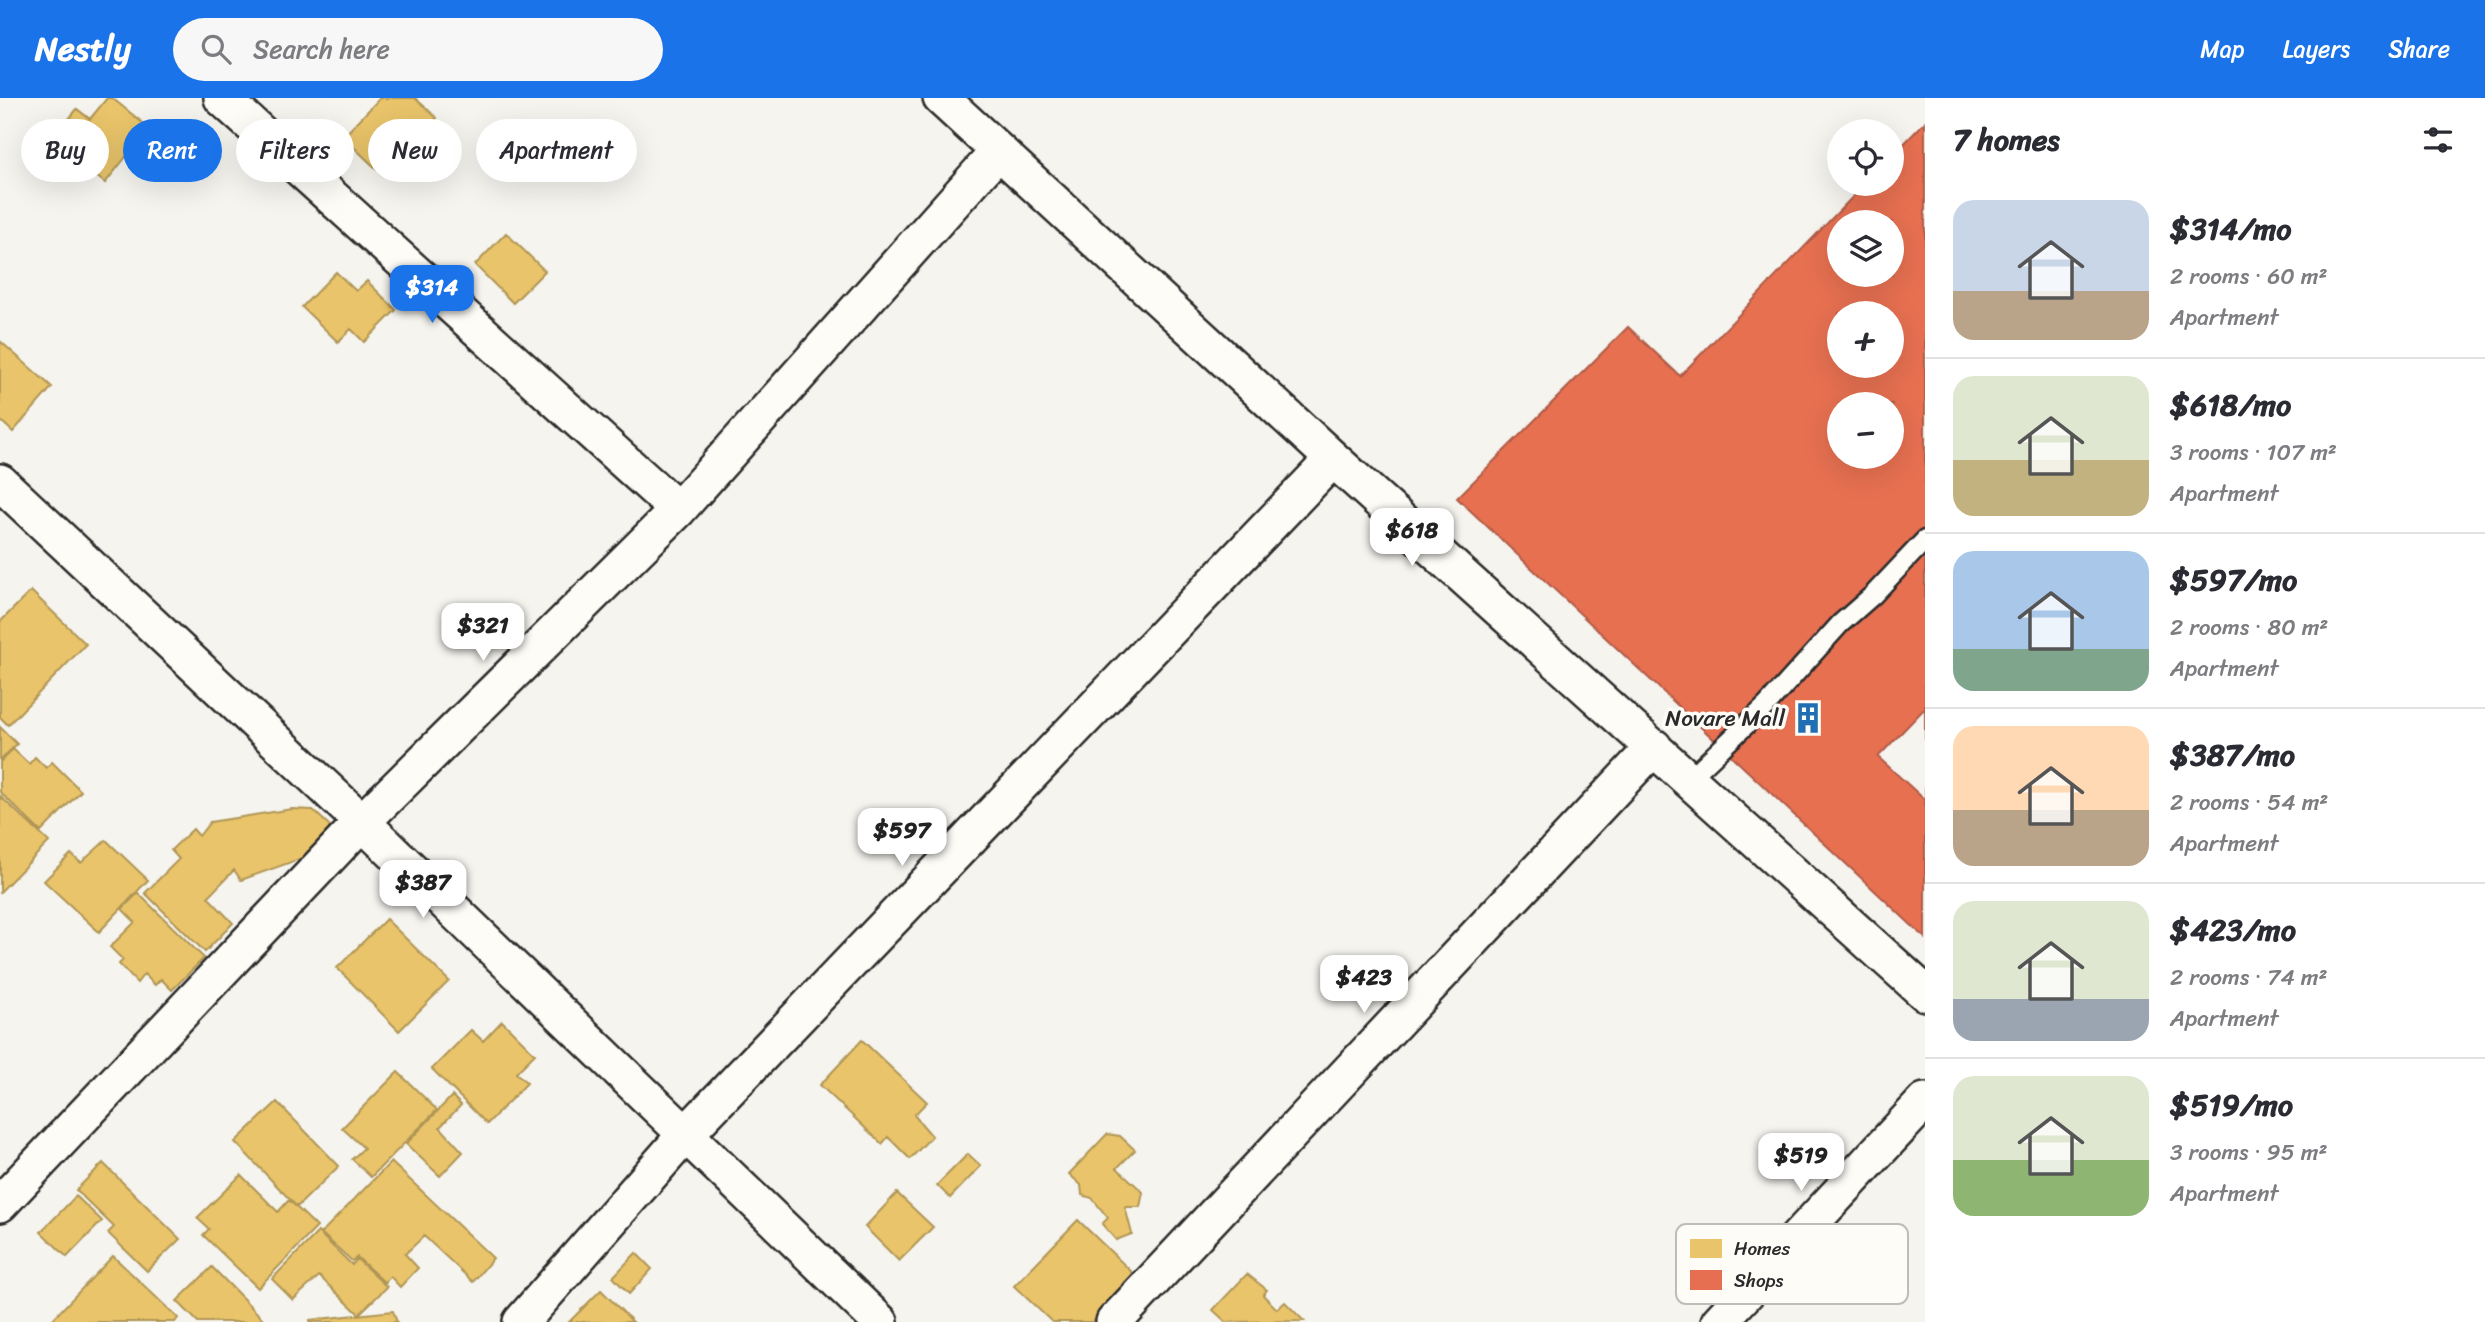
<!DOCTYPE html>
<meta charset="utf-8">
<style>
:root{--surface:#fff;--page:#f7f7f7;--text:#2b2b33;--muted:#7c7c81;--line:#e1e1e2;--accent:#1a73e8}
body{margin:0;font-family:Sriracha,sans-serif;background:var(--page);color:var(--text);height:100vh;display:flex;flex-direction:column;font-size:26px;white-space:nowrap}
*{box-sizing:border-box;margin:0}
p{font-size:23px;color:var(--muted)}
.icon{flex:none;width:38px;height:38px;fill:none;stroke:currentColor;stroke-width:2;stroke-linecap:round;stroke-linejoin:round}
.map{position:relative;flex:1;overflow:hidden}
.details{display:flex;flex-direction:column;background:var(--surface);width:560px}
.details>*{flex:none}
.hud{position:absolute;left:21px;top:21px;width:665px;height:63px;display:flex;gap:14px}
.controls{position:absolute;left:1827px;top:21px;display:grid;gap:14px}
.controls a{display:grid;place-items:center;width:77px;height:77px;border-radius:50%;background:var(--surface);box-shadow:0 7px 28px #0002;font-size:35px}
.price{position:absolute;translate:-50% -60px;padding:0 16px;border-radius:14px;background:#fff;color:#222;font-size:23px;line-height:46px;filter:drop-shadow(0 2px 4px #0008)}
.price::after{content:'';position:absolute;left:50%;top:42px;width:21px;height:16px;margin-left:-10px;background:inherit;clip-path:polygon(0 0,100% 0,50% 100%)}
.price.on{background:var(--accent);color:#fff}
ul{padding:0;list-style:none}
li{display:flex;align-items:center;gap:21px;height:175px;padding:0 28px}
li+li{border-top:2px solid var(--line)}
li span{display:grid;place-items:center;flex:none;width:196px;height:140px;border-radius:21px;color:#555}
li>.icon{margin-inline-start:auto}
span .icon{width:84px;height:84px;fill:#fffc;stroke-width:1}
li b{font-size:30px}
h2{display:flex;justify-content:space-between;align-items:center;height:84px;padding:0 28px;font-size:30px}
.pill{padding:0 24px;border-radius:32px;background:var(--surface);box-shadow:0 7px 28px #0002;font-size:24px;line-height:63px}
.pill.on{background:var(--accent);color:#fff}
header{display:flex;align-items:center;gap:42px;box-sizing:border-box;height:98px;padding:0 35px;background:var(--accent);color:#fff}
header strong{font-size:33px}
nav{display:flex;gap:38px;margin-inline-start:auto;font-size:24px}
.search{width:490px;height:63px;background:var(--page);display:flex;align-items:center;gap:18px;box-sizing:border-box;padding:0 24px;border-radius:38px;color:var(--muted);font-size:26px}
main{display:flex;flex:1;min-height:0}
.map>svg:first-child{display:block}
.homes{fill:#e9c46a;stroke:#b09657;stroke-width:2}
.shops{fill:#e76f51;stroke:#af5b46;stroke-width:2;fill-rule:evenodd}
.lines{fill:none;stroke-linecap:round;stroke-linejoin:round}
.service-casing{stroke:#2b2b2b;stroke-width:23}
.minor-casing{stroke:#2b2b2b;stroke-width:40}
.service{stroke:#fdfcf7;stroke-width:18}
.minor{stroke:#fdfcf7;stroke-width:35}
.labels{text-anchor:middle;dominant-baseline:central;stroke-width:7;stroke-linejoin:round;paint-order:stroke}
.poi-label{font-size:23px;fill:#2b2b2b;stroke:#fdfcf7;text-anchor:end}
.key{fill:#fdfcf7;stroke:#bebdba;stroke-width:2}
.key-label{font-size:19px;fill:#2b2b2b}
</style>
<header>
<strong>Nestly</strong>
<div class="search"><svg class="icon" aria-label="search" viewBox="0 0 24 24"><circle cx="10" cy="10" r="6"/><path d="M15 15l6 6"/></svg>Search here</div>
<nav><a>Map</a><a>Layers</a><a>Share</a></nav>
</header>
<main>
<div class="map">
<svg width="1925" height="1224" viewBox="0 0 1925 1224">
<rect width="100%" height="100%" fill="#f5f4ef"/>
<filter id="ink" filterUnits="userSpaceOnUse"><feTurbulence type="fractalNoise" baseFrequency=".0143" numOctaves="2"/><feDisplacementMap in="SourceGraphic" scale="14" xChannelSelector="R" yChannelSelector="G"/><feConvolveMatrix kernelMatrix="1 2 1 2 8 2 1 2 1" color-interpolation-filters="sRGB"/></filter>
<g filter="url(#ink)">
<path class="homes" d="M107,0H112L149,30L105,85L52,42L77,11L90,21Z
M380,0H415L437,20L383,77L343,39Z
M506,135L545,173L513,205L475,167Z
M336,174L356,193L367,183L396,212L364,244L351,231L338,244L302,209Z
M0,243L52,289L13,334L0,322Z
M1719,452L1802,533L1750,587L1666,506Z
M31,493L86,546L8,627L0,619V524Z
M0,629L17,646L0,662Z
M13,651L29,666L35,659L46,670L52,664L81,693L41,734L0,694V664Z
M0,698L49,744L0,794Z
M292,711L313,712L330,728L322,753L241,782L234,772L208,799L233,825L205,854L145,795L179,761L171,752L193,731L199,738L210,724Z
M106,742L148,782L99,834L44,783L71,756L81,765Z
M138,795L204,860L172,892L161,881L155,887L144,876L137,885L119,866L123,862L110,849L135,824L122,811Z
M386,821L449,883L399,933L337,870Z
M502,923L535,956L516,975L527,985L487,1026L432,971L471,932L483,943Z
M862,942L927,1004L914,1017L932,1038L910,1061L888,1039L882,1046L820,987Z
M398,974L437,1012L371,1079L352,1061L364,1050L342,1030Z
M452,998L461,1007L440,1029L463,1054L440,1078L406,1046Z
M277,1004L339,1068L297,1109L235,1044Z
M1107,1036L1120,1038L1135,1052L1117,1070L1143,1094L1140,1109H1125L1132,1136L1116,1142L1102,1126L1108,1120L1092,1100L1082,1097L1081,1087L1069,1076Z
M968,1056L981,1068L950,1100L937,1087Z
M391,1064L493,1160L473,1184L424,1138L405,1156L418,1170L400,1189L390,1178L385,1185L357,1159L352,1163L321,1135Z
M103,1065L180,1141L147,1173L108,1135L114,1129L76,1092Z
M241,1077L278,1114L289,1102L317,1129L258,1190L203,1137L209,1131L197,1120Z
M897,1095L933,1129L899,1163L865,1129Z
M76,1098L102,1123L67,1159L41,1134Z
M1078,1122L1137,1179L1093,1224H1052L1014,1188Z
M318,1134L352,1167L357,1161L387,1189L359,1216L319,1178L293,1202L272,1181Z
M636,1155L652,1171L629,1196L613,1179Z
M113,1158L178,1220L175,1224H50Z
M212,1169L266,1224H198L177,1203Z
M1247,1176L1267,1192L1263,1197L1277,1211L1285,1204L1304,1223L1226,1224L1213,1212Z
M601,1192L633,1224H569Z
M393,1213L397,1224H310V1222Z"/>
<path class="shops" d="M1925,24V840L1457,400L1628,229L1680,278L1865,86H1892V58ZM1839,124H1892V177H1839ZM1839,215H1892V268H1839ZM1839,306H1892V359H1839Z
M1925,610V702L1878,659Z"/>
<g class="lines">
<defs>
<path id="service" d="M1689,681L1767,607L1840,526L1873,497L1925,442"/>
<path id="minor" d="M222,0L678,412
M941,0L1333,361L1925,895
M0,384L362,724L880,1224
M0,1106L362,724L678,412L998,54
M521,1224L685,1037L1333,361
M1114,1224L1654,649
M1719,1224L1925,1003"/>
</defs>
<use href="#service" class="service-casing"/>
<use href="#minor" class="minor-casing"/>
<use href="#service" class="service"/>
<use href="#minor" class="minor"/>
</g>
</g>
<defs>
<symbol id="building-bare" viewBox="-9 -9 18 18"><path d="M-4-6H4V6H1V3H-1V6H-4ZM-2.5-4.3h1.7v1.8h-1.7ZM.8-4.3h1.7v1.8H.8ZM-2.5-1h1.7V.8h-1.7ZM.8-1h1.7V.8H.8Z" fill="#1f6fb2" stroke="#fdfcf7" stroke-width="2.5" paint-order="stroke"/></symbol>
</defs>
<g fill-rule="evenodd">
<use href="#building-bare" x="1786" y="598" width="44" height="44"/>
</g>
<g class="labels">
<g class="poi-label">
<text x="1785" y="620">Novare Mall</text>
</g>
</g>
<rect x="1676" y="1126" width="232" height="80" rx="10" class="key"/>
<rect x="1690" y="1141" width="32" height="19" fill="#e9c46a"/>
<rect x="1690" y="1172" width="32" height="20" fill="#e76f51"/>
<g class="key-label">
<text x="1734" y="1157">Homes</text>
<text x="1734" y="1189">Shops</text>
</g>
</svg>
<div class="controls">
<a><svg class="icon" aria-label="locate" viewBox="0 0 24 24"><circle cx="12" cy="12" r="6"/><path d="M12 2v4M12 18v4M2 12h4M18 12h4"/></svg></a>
<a><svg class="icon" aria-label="layers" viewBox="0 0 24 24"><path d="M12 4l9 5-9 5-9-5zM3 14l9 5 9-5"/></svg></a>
<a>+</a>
<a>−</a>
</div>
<b class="price on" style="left:432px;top:227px">$314</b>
<b class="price" style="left:1412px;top:470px">$618</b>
<b class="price" style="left:483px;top:565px">$321</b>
<b class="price" style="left:902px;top:770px">$597</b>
<b class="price" style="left:423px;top:822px">$387</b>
<b class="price" style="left:1364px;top:917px">$423</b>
<b class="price" style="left:1801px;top:1095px">$519</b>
<div class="hud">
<a class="pill">Buy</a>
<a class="pill on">Rent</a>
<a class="pill">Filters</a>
<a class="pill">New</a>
<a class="pill">Apartment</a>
</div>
</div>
<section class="details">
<h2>7 homes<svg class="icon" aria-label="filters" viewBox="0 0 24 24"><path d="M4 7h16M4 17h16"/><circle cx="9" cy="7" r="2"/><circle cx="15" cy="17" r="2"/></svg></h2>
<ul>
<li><span style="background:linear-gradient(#c9d6e8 65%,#b9a48a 0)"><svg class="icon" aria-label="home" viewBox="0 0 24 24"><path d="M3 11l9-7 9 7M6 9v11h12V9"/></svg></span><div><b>$314/mo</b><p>2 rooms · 60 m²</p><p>Apartment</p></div></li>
<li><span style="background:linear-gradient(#dfe7d0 60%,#c2b280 0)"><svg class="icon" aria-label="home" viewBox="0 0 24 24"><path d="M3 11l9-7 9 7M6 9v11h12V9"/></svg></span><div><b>$618/mo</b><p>3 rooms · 107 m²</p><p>Apartment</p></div></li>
<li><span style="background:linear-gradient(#a9c7e8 70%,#7fa58c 0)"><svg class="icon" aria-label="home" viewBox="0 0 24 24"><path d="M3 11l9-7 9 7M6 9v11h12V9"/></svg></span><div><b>$597/mo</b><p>2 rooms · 80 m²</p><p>Apartment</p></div></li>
<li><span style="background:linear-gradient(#ffd9b3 60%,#b9a48a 0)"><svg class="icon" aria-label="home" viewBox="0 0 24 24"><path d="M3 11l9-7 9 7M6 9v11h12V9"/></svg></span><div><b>$387/mo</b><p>2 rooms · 54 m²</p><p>Apartment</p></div></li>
<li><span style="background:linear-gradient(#dfe7d0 70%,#9aa5b1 0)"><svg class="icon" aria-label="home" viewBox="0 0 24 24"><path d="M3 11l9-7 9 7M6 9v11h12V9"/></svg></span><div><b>$423/mo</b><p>2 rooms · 74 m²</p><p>Apartment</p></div></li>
<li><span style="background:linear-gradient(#dfe7d0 60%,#8fb573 0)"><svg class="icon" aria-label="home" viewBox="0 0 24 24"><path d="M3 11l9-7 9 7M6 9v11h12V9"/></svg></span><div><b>$519/mo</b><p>3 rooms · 95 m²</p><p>Apartment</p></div></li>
</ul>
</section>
</main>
